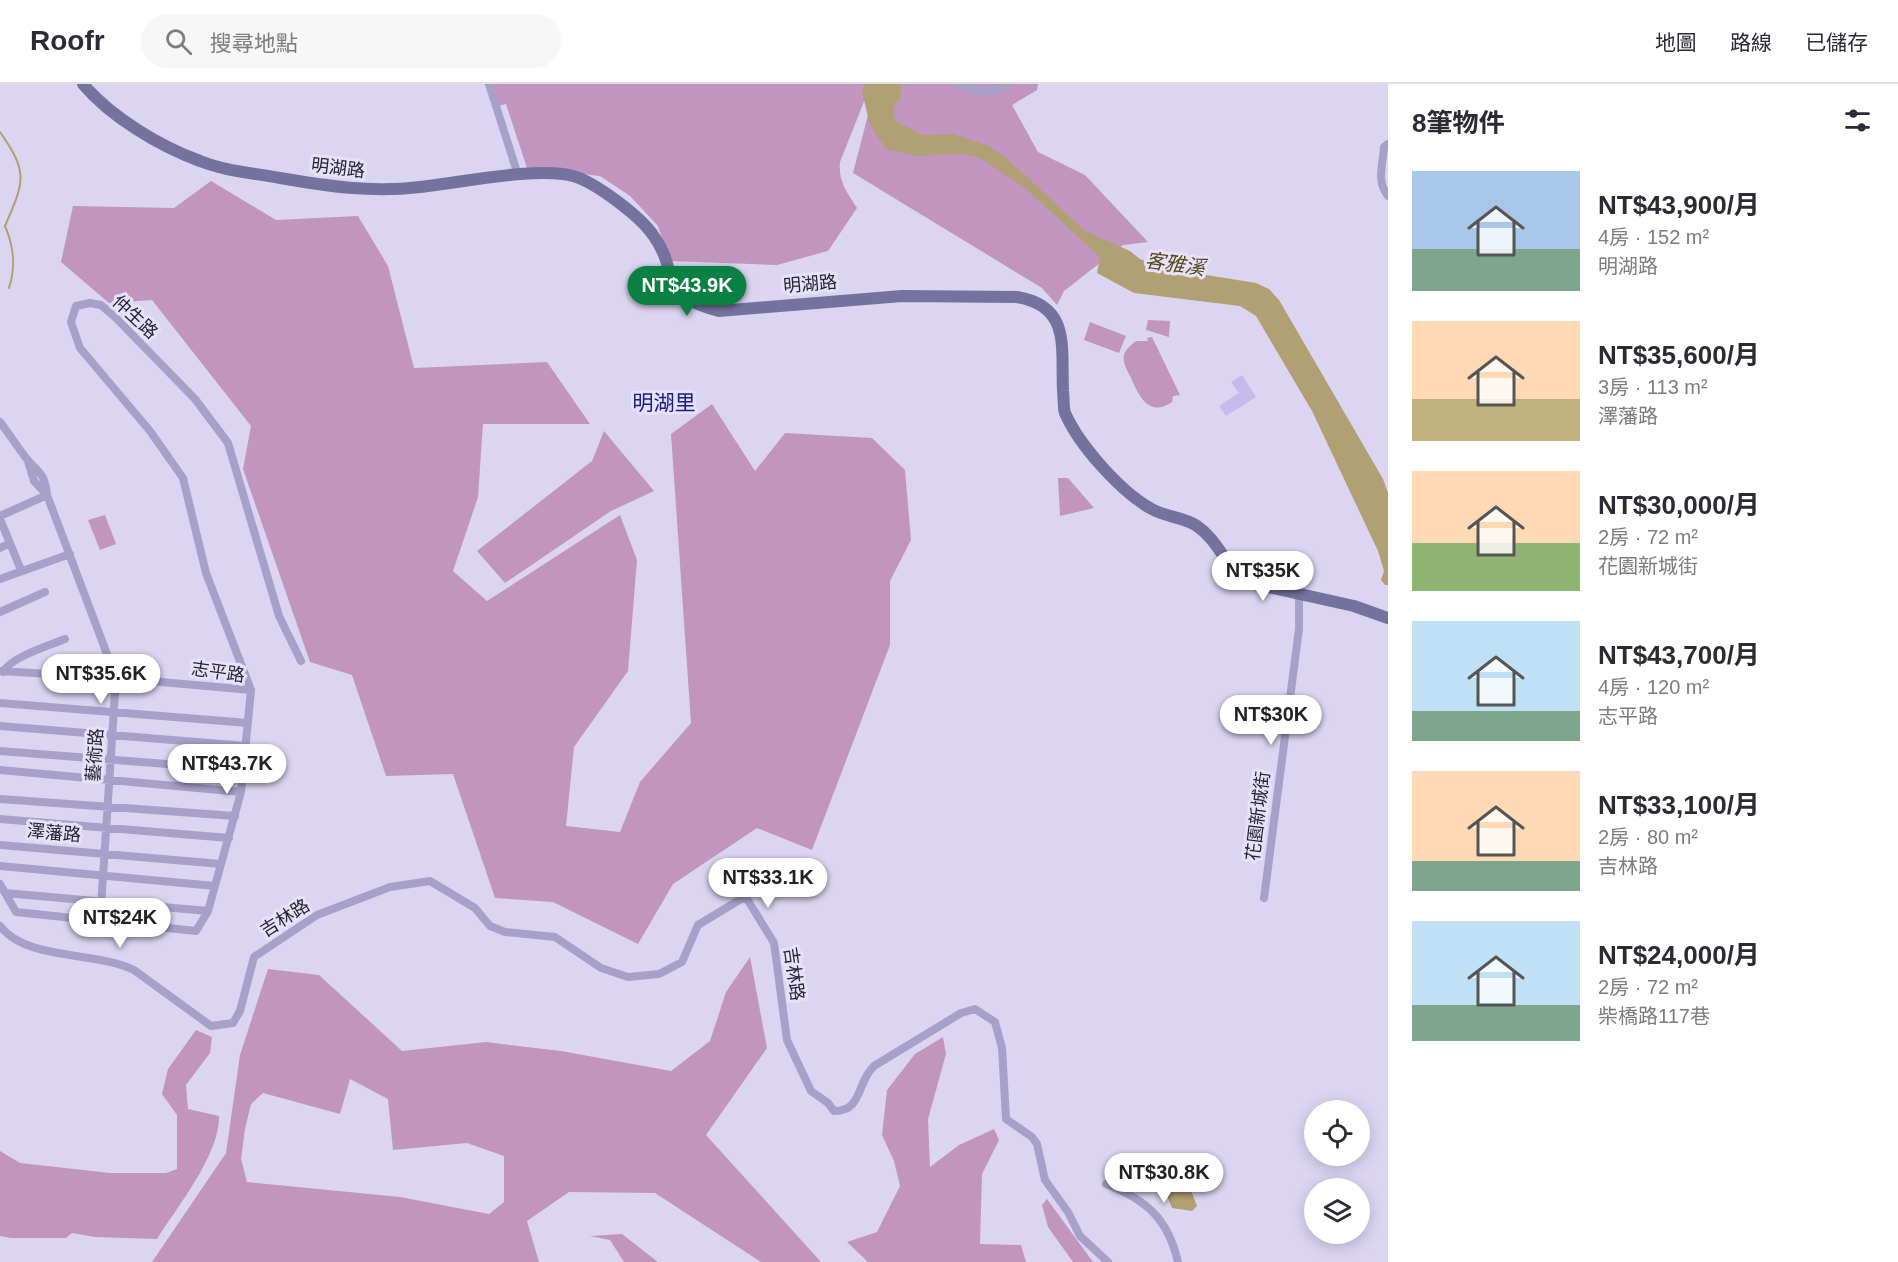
<!DOCTYPE html>
<html lang="zh-TW">
<meta charset="utf-8">
<style>
:root{--surface:#fff;--page:#f7f7f7;--text:#2b2b33;--muted:#7c7c81;--line:#e1e1e2;--accent:#0b8043}
body{margin:0;font-family:Helvetica,"Noto Sans TC",sans-serif;background:var(--page);color:var(--text);height:100vh;display:flex;flex-direction:column;font-size:22px;white-space:nowrap}
*{box-sizing:border-box;margin:0}
p{font-size:20px;color:var(--muted)}
.icon{flex:none;width:33px;height:33px;fill:none;stroke:currentColor;stroke-width:2;stroke-linecap:round;stroke-linejoin:round}
.map{position:relative;flex:1;overflow:hidden}
.drawer{display:flex;flex-direction:column;background:var(--surface);width:510px}
.drawer>*{flex:none}
.fabs{position:absolute;left:1304px;top:1016px;display:grid;gap:12px}
.fabs a{display:grid;place-items:center;width:66px;height:66px;border-radius:50%;background:var(--surface);box-shadow:0 3px 15px #0003;font-size:30px}
.price{position:absolute;translate:-50% -51px;padding:0 14px;border-radius:21px;background:#fff;color:#222;font-size:20px;line-height:39px;filter:drop-shadow(0 2px 3px #0008)}
.price::after{content:'';position:absolute;left:50%;top:36px;width:18px;height:14px;margin-left:-9px;background:inherit;clip-path:polygon(0 0,100% 0,50% 100%)}
.price.active{background:var(--accent);color:#fff}
ul{padding:0;list-style:none}
li{display:flex;align-items:center;gap:18px;height:150px;padding:0 24px}
li span{display:grid;place-items:center;flex:none;width:168px;height:120px;border-radius:0px;color:#555}
li>.icon{margin-inline-start:auto}
span .icon{width:72px;height:72px;fill:#fffc;stroke-width:1}
li b{font-size:26px}
h2{display:flex;justify-content:space-between;align-items:center;height:72px;padding:0 24px;font-size:26px}
header{display:flex;align-items:center;gap:36px;box-sizing:border-box;height:84px;padding:0 30px;background:var(--surface);border-bottom:2px solid var(--line)}
header strong{font-size:28px}
nav{display:flex;gap:33px;margin-inline-start:auto;font-size:21px}
.search{width:420px;height:54px;background:var(--page);display:flex;align-items:center;gap:15px;box-sizing:border-box;padding:0 21px;border-radius:33px;color:var(--muted);font-size:22px}
main{display:flex;flex:1;min-height:0}
.map>svg:first-child{display:block}
.green{fill:#c195bf;fill-rule:evenodd}
.plaza{fill:#c7bbeb}
.water{fill:#b0a073}
.lines{fill:none;stroke-linecap:round;stroke-linejoin:round}
.stream{stroke:#b0a073;stroke-width:2}
.street{stroke:#a7a1ca;stroke-width:8}
.secondary{stroke:#75729d;stroke-width:12}
.labels{text-anchor:middle;dominant-baseline:central;stroke-width:6;stroke-linejoin:round;paint-order:stroke}
.street-label{font-size:18px;fill:#242433;stroke:#e7e1fa}
.water-label{font-size:20px;font-style:italic;fill:#564818;stroke:#e7e1fa}
.quarter-label{font-size:21px;fill:#192186;stroke:#e7e1fa}
</style>
<header>
<strong>Roofr</strong>
<div class="search"><svg class="icon" aria-label="search" viewBox="0 0 24 24"><circle cx="10" cy="10" r="6"/><path d="M15 15l6 6"/></svg>搜尋地點</div>
<nav><a>地圖</a><a>路線</a><a>已儲存</a></nav>
</header>
<main>
<div class="map">
<svg width="1388" height="1178" viewBox="0 0 1388 1178">
<rect width="100%" height="100%" fill="#dbd5f2"/>
<path class="green" d="M489,0H871L840,78C838,97 847,108 857,124L828,167L777,181L669,177L658,142L630,112L600,92L527,84L506,20L497,22Z
M876,0H1038L1037,6L1012,21L1038,68L1085,91L1148,158L1123,161L1064,207L1057,221L1042,204L853,89Z
M211,97L276,136L358,132L388,182L414,284L547,278L590,340H483L478,413L453,487L487,517L620,431L637,476L628,587L574,663L566,742L620,748L640,698L691,639L671,350L712,320L755,387L785,349L872,354L905,386L911,456L890,497V561L812,766L757,744L673,800L638,860L553,818L495,814L453,690L386,692L352,591L310,578L243,385L251,342L152,216L109,219L61,178L73,122L174,124Z
M1148,236L1170,237L1169,253L1146,246Z
M1090,238L1126,252L1119,269L1084,256Z
M1152,253L1180,311L1173,312L1172,318C1149,334 1139,312 1131,294C1128,288 1122,279 1124,271C1126,265 1131,261 1136,257H1148L1147,254Z
M604,347L654,407L611,427L505,499L477,467L592,377Z
M1058,394H1068L1094,424L1060,432Z
M105,431L116,460L100,466L88,436Z
M750,873L767,964L706,1051L821,1178H761L655,1109L569,1108L527,1137L539,1178H152L226,1069L240,971L268,885L319,891L402,967L486,958L561,967L671,987L710,957L726,908ZM350,995L388,1015L393,1066L467,1059L504,1072V1118L489,1130L400,1113L247,1098L241,1075L245,1045L251,1020L263,1009L340,1030Z
M196,946L212,953L210,969L186,1001L188,1025L219,1032C220,1070 178,1122 157,1155L95,1153L72,1149L66,1154H11L0,1152V1067L20,1079L110,1089H166L177,1085V1031L162,1010L168,985Z
M943,953L946,970L928,1035L930,1083L959,1061L994,1045L999,1056L982,1090L980,1160L1021,1161L1026,1178H868L847,1158L877,1148L900,1102L894,1077L882,1051L887,1006L915,970Z
M1047,1115L1093,1178H1073L1048,1143L1042,1121Z
M622,1150L658,1178H624L610,1156L590,1152Z"/>
<path class="plaza" d="M1242,291L1256,313L1226,332L1219,322L1239,309L1231,298Z"/>
<path class="water" d="M865,0H902L900,15L893,23L895,37L924,51L953,50L988,62L1004,72L1085,147L1130,167L1140,175L1163,184L1256,199L1269,205L1279,216L1383,395L1388,409V501H1385L1381,496L1384,487L1378,467L1312,327L1256,232L1240,222L1134,209L1097,189L1100,173L1025,104L980,74L962,70L917,72L886,65L870,41L862,8Z
M1174,1101L1190,1104L1197,1122L1192,1127L1172,1124L1165,1107Z"/>
<g class="lines">
<path class="stream" d="M0,48C29,89 24,98 5,142C14,163 16,182 9,204"/>
<path class="street" d="M489,0L518,91
M955,0C974,7 991,12 1008,0
M1388,60L1384,63C1383,81 1376,97 1388,112
M0,338C9,350 17,362 26,374C39,389 45,389 47,411L116,594L100,838
M28,377L34,397L47,411
M0,432L47,411
M0,435L21,486
M0,464L10,459
M0,495L70,470
M0,528L45,508
M0,587L116,594L251,606L241,708L208,827L196,847L16,828L0,800
M3,588C11,573 50,561 65,555
M251,606L206,489L183,394L150,347L80,264L71,238L76,222L90,219L101,221L116,234L195,315L228,359L279,532L301,577
M0,619L248,639
M0,642L246,662
M0,667L244,686
M0,686L241,708
M0,715L235,732
M0,735L229,754
M0,761L221,780
M0,782L215,802
M5,809L208,827
M1264,814L1299,545V511
M0,842C27,877 96,867 134,886L211,942L233,939L240,927L254,873L317,831L390,803L430,797L475,824L490,842L505,848L555,853L601,884L628,893L659,890L682,878L698,841L741,815H747L774,859L787,956L811,1007L828,1019L834,1027C863,1027 856,999 874,982L961,929L975,925L995,938L1002,964L1006,1035L1032,1053L1037,1060L1045,1096L1068,1128L1080,1152L1108,1178
M1106,1100C1147,1116 1168,1135 1178,1178"/>
<path class="secondary" d="M83,0C111,33 159,62 200,77C225,87 253,89 280,94C327,102 371,109 420,103C459,99 538,82 573,92C595,98 640,132 653,151C682,191 654,210 719,227L902,212L1017,213C1071,222 1061,263 1063,307C1064,314 1063,323 1065,329C1079,361 1120,407 1150,424C1164,433 1184,433 1197,442C1219,457 1227,486 1250,499L1354,522L1388,534"/>
</g>
<g class="labels">
<g class="street-label">
<text transform="translate(338 84) rotate(7)">明湖路</text>
<text transform="translate(810 200) rotate(-5)">明湖路</text>
<text transform="translate(135 233) rotate(43)">仲生路</text>
<text transform="translate(218 588) rotate(8)">志平路</text>
<text transform="translate(95 671) rotate(-86)">藝術路</text>
<text transform="translate(1258 732) rotate(-83)">花園新城街</text>
<text transform="translate(54 749) rotate(5)">澤藩路</text>
<text transform="translate(285 834) rotate(-32)">吉林路</text>
<text transform="translate(794 890) rotate(82)">吉林路</text>
</g>
<g class="water-label">
<text transform="translate(1175 180) rotate(8)">客雅溪</text>
</g>
<g class="quarter-label">
<text x="664" y="318">明湖里</text>
</g>
</g>
</svg>
<div class="fabs">
<a><svg class="icon" aria-label="locate" viewBox="0 0 24 24"><circle cx="12" cy="12" r="6"/><path d="M12 2v4M12 18v4M2 12h4M18 12h4"/></svg></a>
<a><svg class="icon" aria-label="layers" viewBox="0 0 24 24"><path d="M12 4l9 5-9 5-9-5zM3 14l9 5 9-5"/></svg></a>
</div>
<b class="price active" style="left:687px;top:233px">NT$43.9K</b>
<b class="price" style="left:1263px;top:518px">NT$35K</b>
<b class="price" style="left:101px;top:621px">NT$35.6K</b>
<b class="price" style="left:1271px;top:662px">NT$30K</b>
<b class="price" style="left:227px;top:711px">NT$43.7K</b>
<b class="price" style="left:768px;top:825px">NT$33.1K</b>
<b class="price" style="left:120px;top:865px">NT$24K</b>
<b class="price" style="left:1164px;top:1120px">NT$30.8K</b>
</div>
<section class="drawer">
<h2>8筆物件<svg class="icon" aria-label="filters" viewBox="0 0 24 24"><path d="M4 7h16M4 17h16"/><circle cx="9" cy="7" r="2"/><circle cx="15" cy="17" r="2"/></svg></h2>
<ul>
<li><span style="background:linear-gradient(#a9c7e8 65%,#7fa58c 0)"><svg class="icon" aria-label="home" viewBox="0 0 24 24"><path d="M3 11l9-7 9 7M6 9v11h12V9"/></svg></span><div><b>NT$43,900/月</b><p>4房 · 152 m²</p><p>明湖路</p></div></li>
<li><span style="background:linear-gradient(#ffd9b3 65%,#c2b280 0)"><svg class="icon" aria-label="home" viewBox="0 0 24 24"><path d="M3 11l9-7 9 7M6 9v11h12V9"/></svg></span><div><b>NT$35,600/月</b><p>3房 · 113 m²</p><p>澤藩路</p></div></li>
<li><span style="background:linear-gradient(#ffd9b3 60%,#8fb573 0)"><svg class="icon" aria-label="home" viewBox="0 0 24 24"><path d="M3 11l9-7 9 7M6 9v11h12V9"/></svg></span><div><b>NT$30,000/月</b><p>2房 · 72 m²</p><p>花園新城街</p></div></li>
<li><span style="background:linear-gradient(#bfe0f5 75%,#7fa58c 0)"><svg class="icon" aria-label="home" viewBox="0 0 24 24"><path d="M3 11l9-7 9 7M6 9v11h12V9"/></svg></span><div><b>NT$43,700/月</b><p>4房 · 120 m²</p><p>志平路</p></div></li>
<li><span style="background:linear-gradient(#ffd9b3 75%,#7fa58c 0)"><svg class="icon" aria-label="home" viewBox="0 0 24 24"><path d="M3 11l9-7 9 7M6 9v11h12V9"/></svg></span><div><b>NT$33,100/月</b><p>2房 · 80 m²</p><p>吉林路</p></div></li>
<li><span style="background:linear-gradient(#bfe0f5 70%,#7fa58c 0)"><svg class="icon" aria-label="home" viewBox="0 0 24 24"><path d="M3 11l9-7 9 7M6 9v11h12V9"/></svg></span><div><b>NT$24,000/月</b><p>2房 · 72 m²</p><p>柴橋路117巷</p></div></li>
</ul>
</section>
</main>
